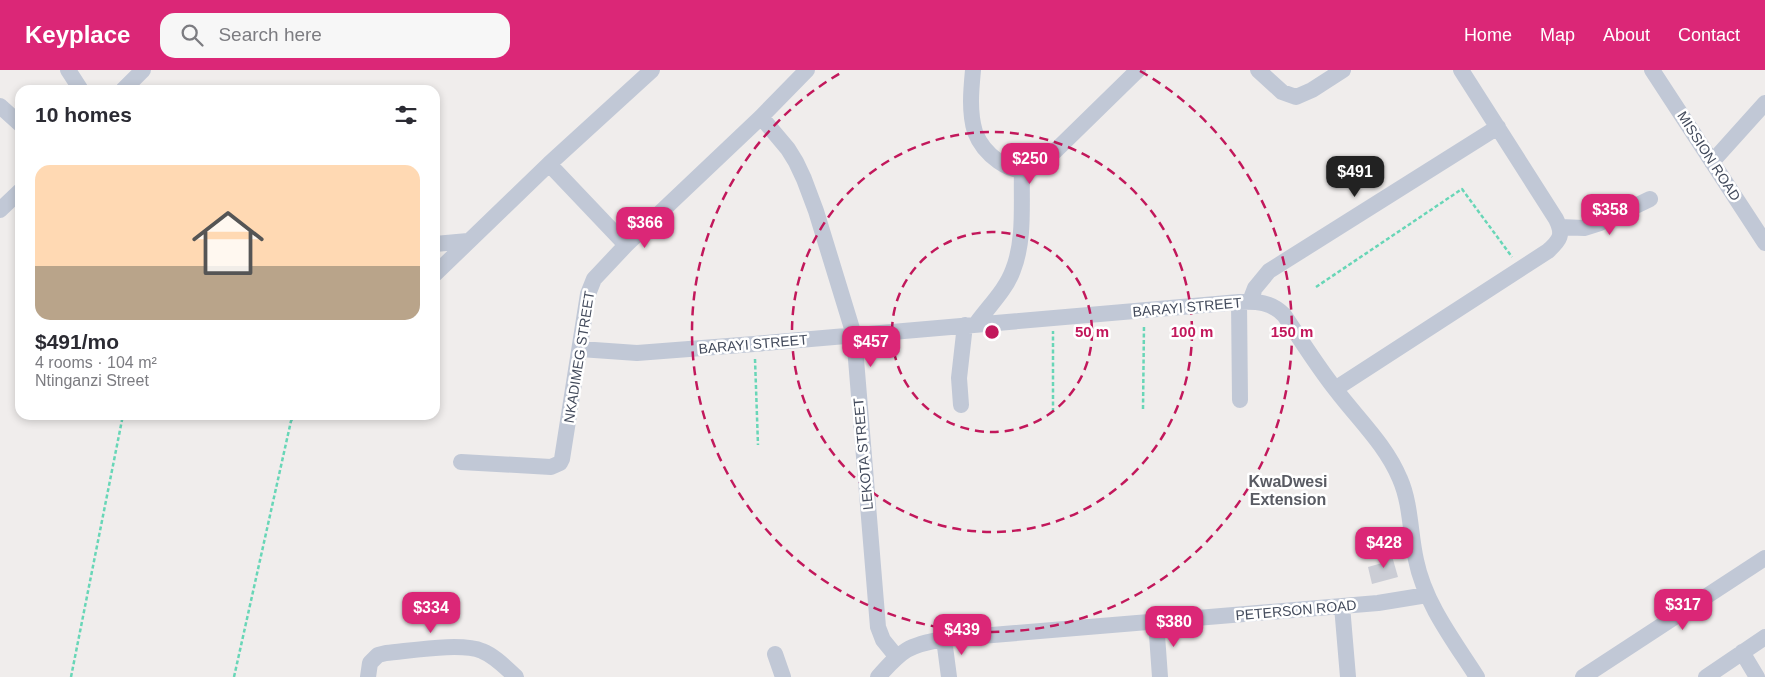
<!DOCTYPE html>
<meta charset="utf-8">
<style>
:root{--surface:#fff;--page:#f7f7f7;--text:#2b2b33;--muted:#7c7c81;--accent:#db2777}
body{margin:0;font-family:Helvetica,sans-serif;background:var(--page);color:var(--text);height:100vh;display:flex;flex-direction:column;font-size:19px;white-space:nowrap}
*{box-sizing:border-box;margin:0}
p{font-size:16px;color:var(--muted)}
.icon{flex:none;width:28px;height:28px;fill:none;stroke:currentColor;stroke-width:2;stroke-linecap:round;stroke-linejoin:round}
.map{position:relative;flex:1;overflow:hidden}
.side{position:absolute;left:15px;top:15px;width:425px;height:335px;display:flex;flex-direction:column;background:var(--surface);border-radius:15px;box-shadow:0 2px 8px #0003}
.side>*{flex:none}
.price{position:absolute;translate:-50% -42px;padding:0 11px;border-radius:10px;background:var(--accent);color:#fff;font-size:16px;line-height:32px;filter:drop-shadow(0 1px 2px #0008)}
.price::after{content:'';position:absolute;left:50%;top:30px;width:15px;height:11px;margin-left:-8px;background:inherit;clip-path:polygon(0 0,100% 0,50% 100%)}
.price.selected{background:#222;color:#fff}
ul{padding:0;list-style:none}
li{display:grid;align-content:center;gap:10px;height:265px;padding:0 20px}
li span{display:grid;place-items:center;height:155px;border-radius:15px;color:#555}
li>.icon{margin-inline-start:auto}
span .icon{width:90px;height:90px;fill:#fffc;stroke-width:1}
li b{font-size:21px}
h2{display:flex;justify-content:space-between;align-items:center;height:60px;padding:0 20px;font-size:21px}
header{display:flex;align-items:center;gap:30px;box-sizing:border-box;height:70px;padding:0 25px;background:var(--accent);color:#fff}
header strong{font-size:24px}
nav{display:flex;gap:28px;margin-inline-start:auto;font-size:18px}
.search{width:350px;height:45px;background:var(--page);display:flex;align-items:center;gap:12px;box-sizing:border-box;padding:0 18px;border-radius:15px;color:var(--muted);font-size:19px}
.map>svg:first-child{display:block}
.building{fill:#cbcdd5}
.lines{fill:none;stroke-linecap:round;stroke-linejoin:round}
.path{stroke:#68d6b7;stroke-width:2.5;stroke-dasharray:4 2.5;stroke-linecap:butt}
.minor{stroke:#c1c8d6;stroke-width:16}
.ring{fill:none;stroke:#c2185b;stroke-width:2.5;stroke-dasharray:9 6}
.labels{text-anchor:middle;dominant-baseline:central;stroke-width:5;stroke-linejoin:round;paint-order:stroke}
.street-label{font-size:14px;fill:#434b5c;stroke:#fff}
.quarter-label{font-size:16px;font-weight:bold;fill:#595b63;stroke:#fff}
.centre{fill:#c2185b;stroke:#fff;stroke-width:2.5}
.ring-label{font-size:15px;text-anchor:middle;font-weight:bold;fill:#c2185b;stroke:#fff;stroke-width:5;stroke-linejoin:round;paint-order:stroke}
</style>
<header>
<strong>Keyplace</strong>
<div class="search"><svg class="icon" aria-label="search" viewBox="0 0 24 24"><circle cx="10" cy="10" r="6"/><path d="M15 15l6 6"/></svg>Search here</div>
<nav><a>Home</a><a>Map</a><a>About</a><a>Contact</a></nav>
</header>
<div class="map">
<svg width="1765" height="607" viewBox="0 0 1765 607">
<rect width="100%" height="100%" fill="#f0edec"/>
<path class="building" d="M1390,479L1398,507L1372,514L1368,497L1382,493L1379,482Z"/>
<g class="lines">
<path class="path" d="M1316,217L1462,119L1512,187
M755,289L758,375
M1143,339L1144,255
M1053,342V261
M71,607L123,345
M234,607L291,351L296,345"/>
<path class="minor" d="M68,0L81,20
M973,0C971,21 969,42 975,62C983,83 1010,107 1033,98C1039,96 1044,90 1049,87L1138,0
M1258,0L1282,22L1296,27L1312,20L1343,0
M1652,0L1765,173
M123,20L143,0
M0,36L20,54
M761,47L788,79L796,92L804,109L816,141L854,265L878,557L883,570L896,586
M1712,92L1765,33
M549,94L626,175
M0,140L20,121
M1560,157L1584,158L1600,153L1650,129
M435,174L468,171
M435,204L549,94L652,0
M1250,231L1255,218L1269,201L1498,57
M1239,232L1240,330
M976,254C988,237 1006,220 1013,200C1025,170 1021,133 1022,100
M580,279L637,283L754,274L1239,232C1257,231 1271,232 1284,245C1301,270 1317,296 1336,320C1358,349 1386,375 1400,409C1411,434 1410,464 1416,490C1425,534 1454,571 1477,607
M1335,319L1548,181C1560,170 1564,165 1556,149L1461,0
M961,335L959,308L965,255
M461,392L551,397L560,393L562,389L588,224L594,209L626,175L761,47L807,0
M1342,536L1348,607
M1156,551L1160,607
M944,569L949,607
M1742,582L1757,607
M775,584L783,607
M368,607L370,593L378,585L386,583C410,581 461,572 482,581C495,586 506,598 516,607
M878,607C902,580 908,575 944,569L1378,533L1427,525
M1583,607L1765,488
M1706,607L1765,567"/>
</g>
<g class="ring">
<circle cx="992" cy="262" r="100"/>
<circle cx="992" cy="262" r="200"/>
<path d="M1140 1A300 300 0 1 1 844 1"/>
</g>
<g class="labels">
<g class="street-label">
<text transform="translate(1709 86) rotate(57)">MISSION ROAD</text>
<text transform="translate(1187 237) rotate(-5)">BARAYI STREET</text>
<text transform="translate(753 274) rotate(-5)">BARAYI STREET</text>
<text transform="translate(579 287) rotate(-81)">NKADIMEG STREET</text>
<text transform="translate(863 384) rotate(-95)">LEKOTA STREET</text>
<text transform="translate(1296 540) rotate(-5)">PETERSON ROAD</text>
</g>
<g class="quarter-label">
<text x="1288" y="411">KwaDwesi<tspan x="1288" dy="18">Extension</tspan></text>
</g>
</g>
<circle cx="992" cy="262" r="8" class="centre"/>
<g class="ring-label">
<text x="1092" y="267">50 m</text>
<text x="1192" y="267">100 m</text>
<text x="1292" y="267">150 m</text>
</g>
</svg>
<b class="price" style="left:1030px;top:115px">$250</b>
<b class="price selected" style="left:1355px;top:128px">$491</b>
<b class="price" style="left:1610px;top:166px">$358</b>
<b class="price" style="left:645px;top:179px">$366</b>
<b class="price" style="left:871px;top:298px">$457</b>
<b class="price" style="left:1384px;top:499px">$428</b>
<b class="price" style="left:1683px;top:561px">$317</b>
<b class="price" style="left:431px;top:564px">$334</b>
<b class="price" style="left:1174px;top:578px">$380</b>
<b class="price" style="left:962px;top:586px">$439</b>
<section class="side">
<h2>10 homes<svg class="icon" aria-label="filters" viewBox="0 0 24 24"><path d="M4 7h16M4 17h16"/><circle cx="9" cy="7" r="2"/><circle cx="15" cy="17" r="2"/></svg></h2>
<ul>
<li><span style="background:linear-gradient(#ffd9b3 65%,#b9a48a 0)"><svg class="icon" aria-label="home" viewBox="0 0 24 24"><path d="M3 11l9-7 9 7M6 9v11h12V9"/></svg></span><div><b>$491/mo</b><p>4 rooms · 104 m²</p><p>Ntinganzi Street</p></div></li>
</ul>
</section>
</div>
